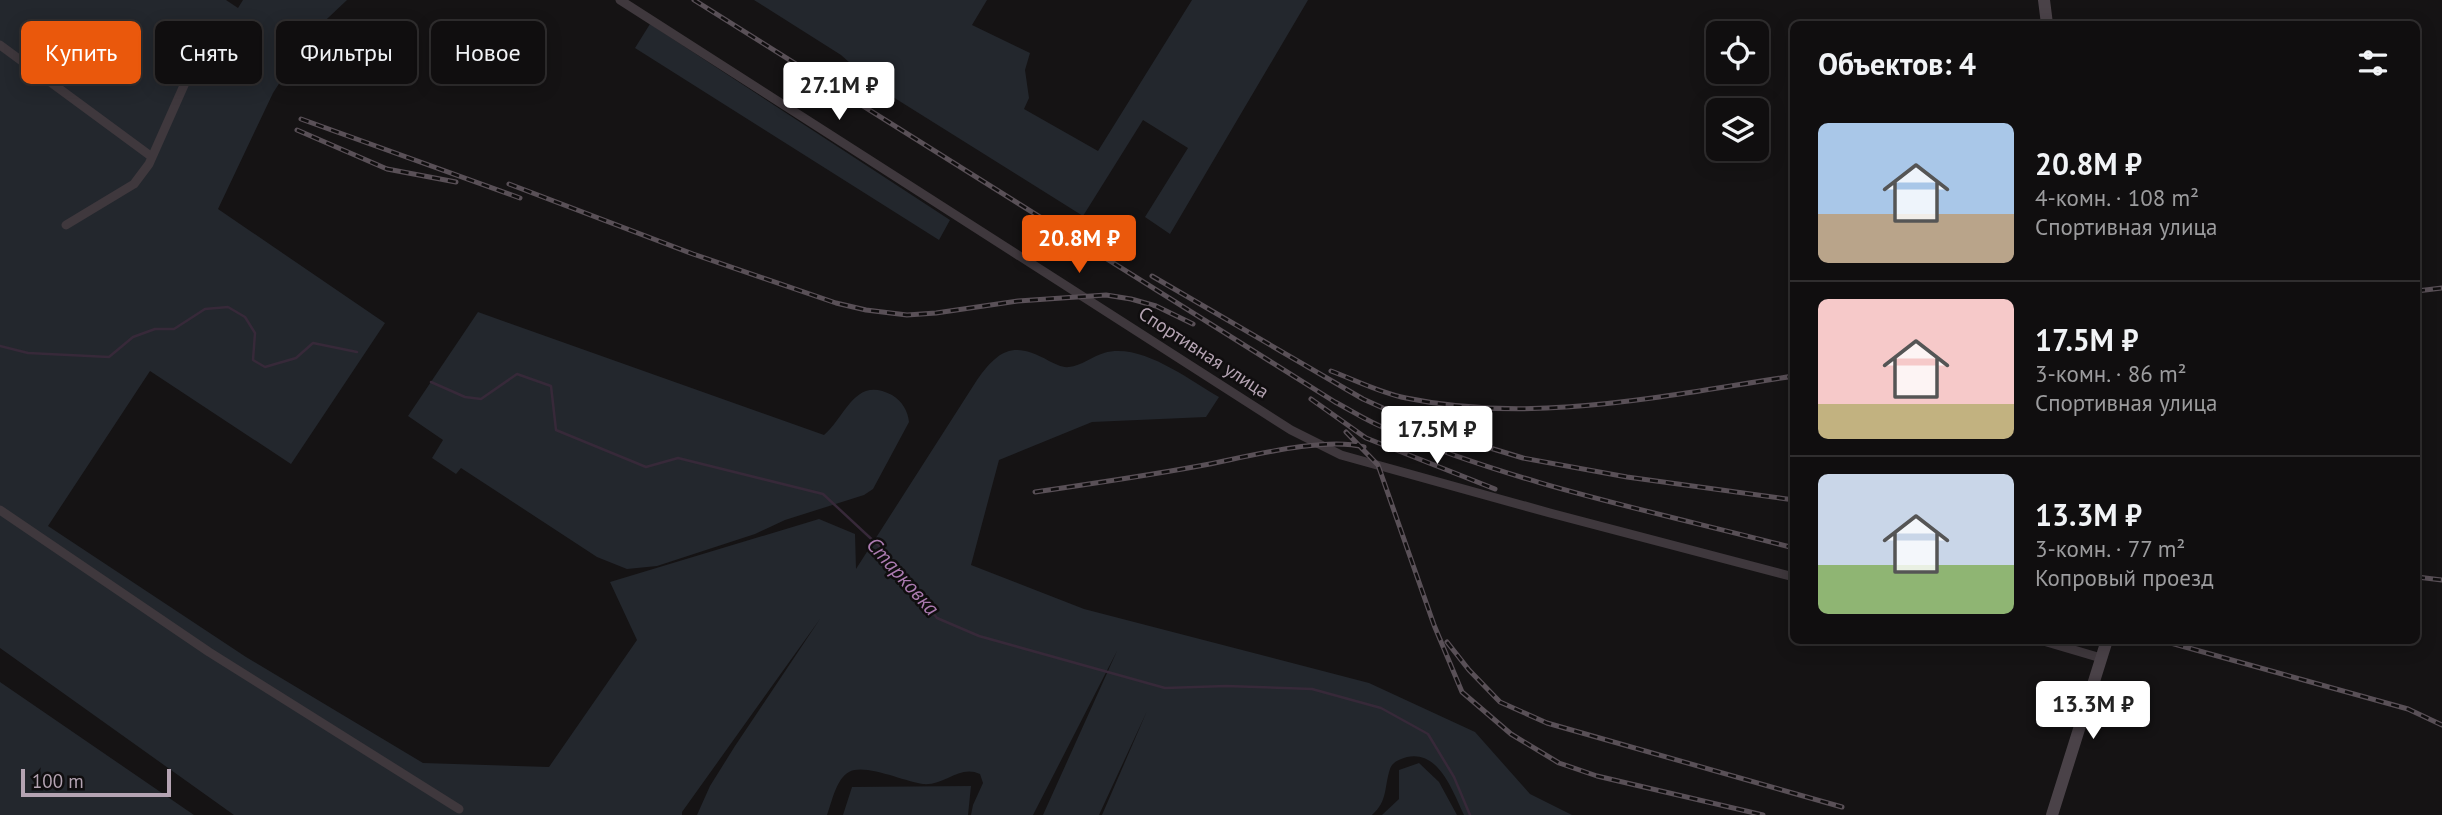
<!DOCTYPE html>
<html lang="ru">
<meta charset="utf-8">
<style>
:root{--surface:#100e0f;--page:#191718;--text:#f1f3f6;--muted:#9c9c9e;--line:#302e2f;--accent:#ea580c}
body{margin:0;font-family:"PT Sans",sans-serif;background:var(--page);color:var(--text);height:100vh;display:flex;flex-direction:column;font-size:26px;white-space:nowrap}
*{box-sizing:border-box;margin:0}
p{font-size:23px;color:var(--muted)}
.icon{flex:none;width:38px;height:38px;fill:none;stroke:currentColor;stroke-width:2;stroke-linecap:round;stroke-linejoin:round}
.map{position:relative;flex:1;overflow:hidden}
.drawer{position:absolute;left:1790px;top:21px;width:630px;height:623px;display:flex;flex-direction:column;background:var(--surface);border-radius:10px;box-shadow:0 4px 18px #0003,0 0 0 2px var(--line)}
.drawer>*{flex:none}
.hud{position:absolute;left:21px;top:21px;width:665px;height:63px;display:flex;gap:14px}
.buttons{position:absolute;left:1706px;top:21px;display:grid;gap:14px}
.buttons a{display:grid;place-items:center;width:63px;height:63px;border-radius:10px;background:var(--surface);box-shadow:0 4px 18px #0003,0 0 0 2px var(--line);font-size:35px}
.scale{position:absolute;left:21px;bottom:18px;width:150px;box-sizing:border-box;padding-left:7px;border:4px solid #b5a4b3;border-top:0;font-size:19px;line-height:24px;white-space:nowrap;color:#b5a4b3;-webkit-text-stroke:5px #100e0f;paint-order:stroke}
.price{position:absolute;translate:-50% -60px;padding:0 16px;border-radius:7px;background:#fff;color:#222;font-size:23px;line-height:46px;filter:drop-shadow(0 2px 4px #0008)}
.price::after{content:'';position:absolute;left:50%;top:42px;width:21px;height:16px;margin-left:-10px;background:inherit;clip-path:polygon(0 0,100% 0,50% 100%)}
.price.on{background:var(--accent);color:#fff}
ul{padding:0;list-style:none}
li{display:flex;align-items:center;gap:21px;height:175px;padding:0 28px}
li+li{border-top:2px solid var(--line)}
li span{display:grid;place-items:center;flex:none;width:196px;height:140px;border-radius:10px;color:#555}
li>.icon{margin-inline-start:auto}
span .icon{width:84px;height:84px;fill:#fffc;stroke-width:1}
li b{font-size:30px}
h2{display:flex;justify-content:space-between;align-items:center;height:84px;padding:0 28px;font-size:30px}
.pill{padding:0 24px;border-radius:10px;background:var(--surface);box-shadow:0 4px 18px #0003,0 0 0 2px var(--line);font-size:24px;line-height:63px}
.pill.on{background:var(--accent);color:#fff}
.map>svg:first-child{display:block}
.green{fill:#23272d}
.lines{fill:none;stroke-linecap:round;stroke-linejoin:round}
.stream{stroke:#372939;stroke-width:2.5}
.street{stroke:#3f383d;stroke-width:9}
.secondary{stroke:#4a4248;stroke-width:12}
.rail-casing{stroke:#595057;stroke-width:5}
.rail{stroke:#100e0f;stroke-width:2.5;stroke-dasharray:8;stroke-linecap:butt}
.labels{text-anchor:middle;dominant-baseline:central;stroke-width:5;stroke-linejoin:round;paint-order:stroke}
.street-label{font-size:19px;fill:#b5a4b3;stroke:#100e0f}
.water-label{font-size:21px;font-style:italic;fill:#ac7bb1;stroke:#100e0f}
</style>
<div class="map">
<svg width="2442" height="815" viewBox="0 0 2442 815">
<rect width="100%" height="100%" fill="#151314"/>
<path class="green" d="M0,0H226L238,8L243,0H347L310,35L273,93L218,209L385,323L291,464L150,371L48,526L246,657L423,763L549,767L637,640L610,582L819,519L855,534L856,569L977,380C999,349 1014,341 1049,361C1055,364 1063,368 1069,367C1081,366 1093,356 1104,353C1141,342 1189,380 1219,397L1206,417L1092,422L999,460L971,565L1084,609L1369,683L1475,732L1530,794L1572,815H1464C1453,792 1439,750 1407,757C1400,759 1392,762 1390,769C1384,787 1388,801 1372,815H1102L1147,711L1099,815H1043L1117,651L1033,815H971L973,805L983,783L980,774C960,764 944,786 923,784C905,782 865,763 849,772C836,779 832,802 827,815H697L710,786L735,746L820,619L682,812V815H234L0,648Z
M754,0H987L972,25L1030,53L1025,70L1029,98L1024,109L1098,151L1192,0H1308L1170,234L1145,217L1188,148L1143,120L1083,216L877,87L841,55Z
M650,24L950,220L939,240L635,48Z
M478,312L824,435C846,416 855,375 892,395C902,401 908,411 909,422L873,489L864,495L785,520L755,534L657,566L627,569L597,557L461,468L456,474L432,458L443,440L408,416Z
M0,682L194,815H0Z
M1419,763L1439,782L1457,815H1382L1399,799V770Z
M971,786L968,815H843L852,787Z"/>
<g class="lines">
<path class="stream" d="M0,346L28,353L109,357L133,337L155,329H174L205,309L228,307L245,317L255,333L253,360L265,367L296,358L313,343L357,352
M431,382L465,397L481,399L517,374L551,386L556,430L646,467L678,458L823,494L880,547L937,618L979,636L1165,688L1226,686L1312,689L1381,708L1428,734L1454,777L1470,815"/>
<path class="street" d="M620,0L1291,430L1341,455L1550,513L1794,577
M0,45L152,157
M66,225L134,184L149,164L197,56
M0,510L209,652L459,809
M2040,640L2101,658"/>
<path class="secondary" d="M2044,0L2047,24
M2052,815L2107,640"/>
<defs>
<path id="rail" d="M694,0L1335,402C1352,411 1369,422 1387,429C1514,484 1660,513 1794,548
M301,119L520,198
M297,130L387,169L456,182
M509,184L693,254L836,303L866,310L907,315L936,313L1018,301L1106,295L1131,299L1156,306L1193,324
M1152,276L1363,399L1434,431L1523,458L1627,477L1794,500
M2417,291L2442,288
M1331,371C1355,380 1381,393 1406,398C1535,425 1666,395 1794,376
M1311,399L1366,438L1495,489
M1346,432L1378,465L1434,625L1462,692L1511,734L1559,763L1597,776L1763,815
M1035,492C1090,484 1145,476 1199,466C1243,458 1323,436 1364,447
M2417,577L2442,580
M2160,640L2408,709L2442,725
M1447,642L1469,670L1500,702L1547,723L1842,807"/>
</defs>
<use href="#rail" class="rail-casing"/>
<use href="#rail" class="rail"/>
</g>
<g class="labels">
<g class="street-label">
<text transform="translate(1204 352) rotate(33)">Спортивная улица</text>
</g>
<g class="water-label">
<text transform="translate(903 576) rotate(48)">Старковка</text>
</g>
</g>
</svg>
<div class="buttons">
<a><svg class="icon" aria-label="locate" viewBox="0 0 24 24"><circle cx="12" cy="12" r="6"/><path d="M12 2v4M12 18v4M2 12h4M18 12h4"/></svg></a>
<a><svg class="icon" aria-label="layers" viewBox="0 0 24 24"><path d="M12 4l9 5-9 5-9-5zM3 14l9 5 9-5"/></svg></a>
</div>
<div class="scale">100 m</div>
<b class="price" style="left:839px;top:122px">27.1M ₽</b>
<b class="price on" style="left:1079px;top:275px">20.8M ₽</b>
<b class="price" style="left:1437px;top:466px">17.5M ₽</b>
<b class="price" style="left:2093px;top:741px">13.3M ₽</b>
<div class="hud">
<a class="pill on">Купить</a>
<a class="pill">Снять</a>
<a class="pill">Фильтры</a>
<a class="pill">Новое</a>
</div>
<section class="drawer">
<h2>Объектов: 4<svg class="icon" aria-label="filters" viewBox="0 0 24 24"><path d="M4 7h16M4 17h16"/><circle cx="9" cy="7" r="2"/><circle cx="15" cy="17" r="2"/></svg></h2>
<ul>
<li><span style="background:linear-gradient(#a9c7e8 65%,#b9a48a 0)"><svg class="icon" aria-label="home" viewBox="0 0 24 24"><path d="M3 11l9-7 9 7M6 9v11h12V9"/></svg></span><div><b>20.8M ₽</b><p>4-комн. · 108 m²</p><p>Спортивная улица</p></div></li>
<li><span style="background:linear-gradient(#f6c9c9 75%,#c2b280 0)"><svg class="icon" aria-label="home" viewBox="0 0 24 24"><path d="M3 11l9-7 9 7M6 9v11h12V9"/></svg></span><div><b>17.5M ₽</b><p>3-комн. · 86 m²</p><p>Спортивная улица</p></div></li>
<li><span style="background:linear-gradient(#c9d6e8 65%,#8fb573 0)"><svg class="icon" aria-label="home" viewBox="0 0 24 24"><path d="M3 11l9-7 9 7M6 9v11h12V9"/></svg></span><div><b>13.3M ₽</b><p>3-комн. · 77 m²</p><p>Копровый проезд</p></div></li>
</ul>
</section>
</div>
